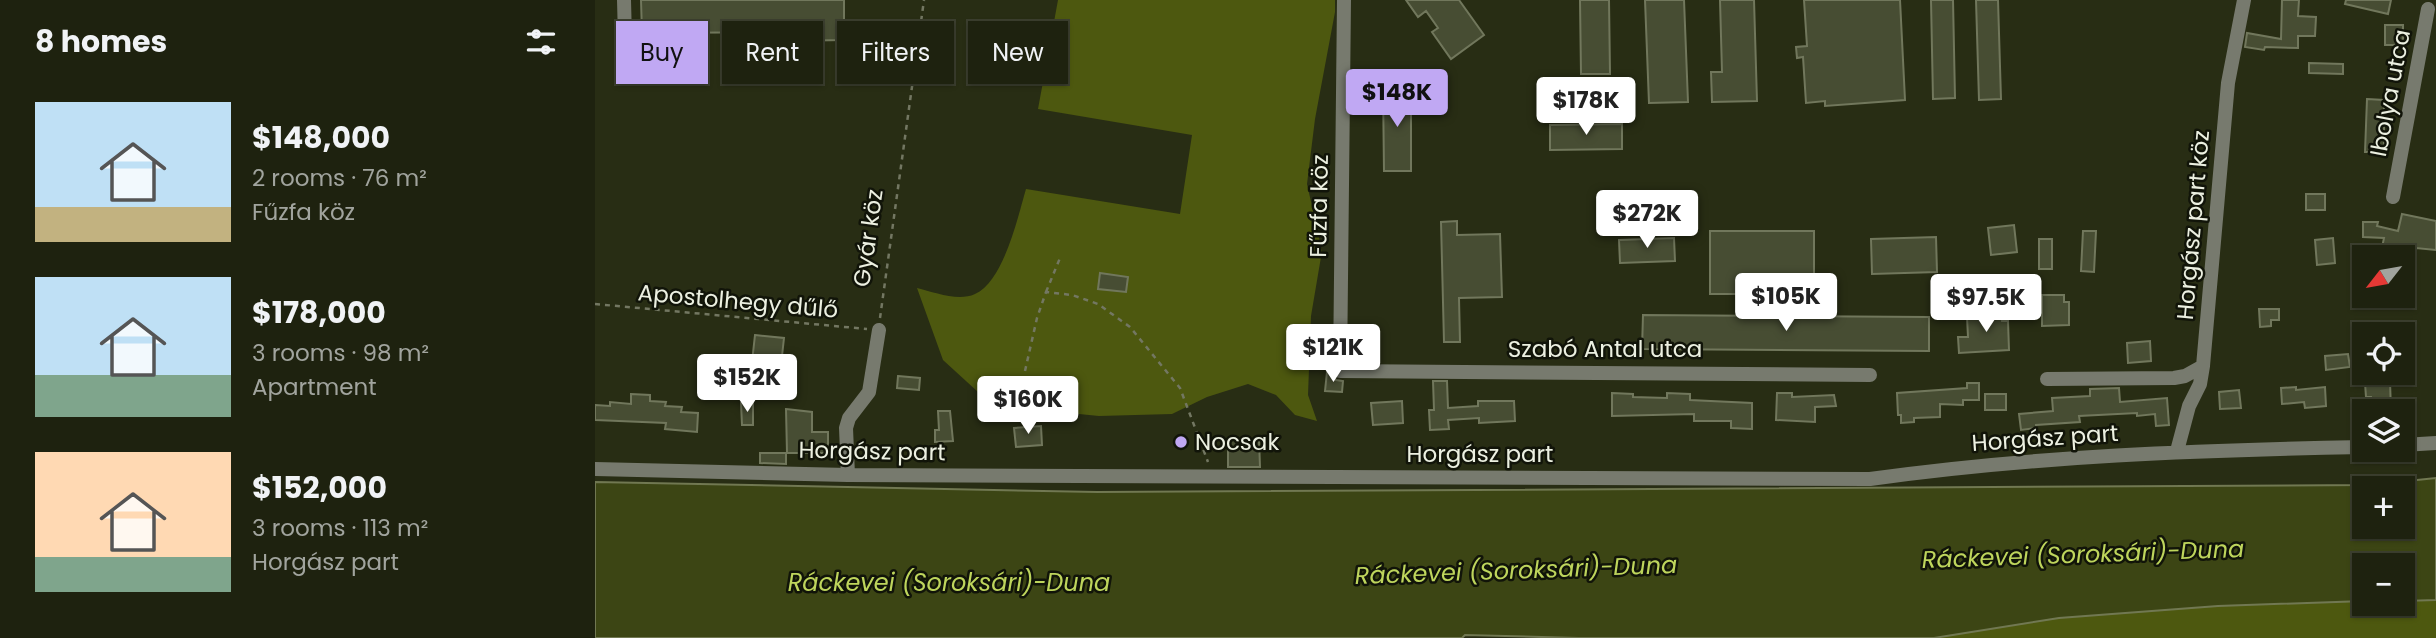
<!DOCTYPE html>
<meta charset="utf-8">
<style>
:root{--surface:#1e220f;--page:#2b2f1d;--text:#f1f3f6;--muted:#a1a49e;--line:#3c3f2f;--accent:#c0a8f3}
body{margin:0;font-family:Poppins,sans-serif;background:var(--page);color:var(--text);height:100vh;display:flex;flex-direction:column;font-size:26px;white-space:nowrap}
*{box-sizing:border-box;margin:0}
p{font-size:23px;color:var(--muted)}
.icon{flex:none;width:38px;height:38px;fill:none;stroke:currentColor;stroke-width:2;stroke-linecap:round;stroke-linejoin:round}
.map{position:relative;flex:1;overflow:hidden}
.panel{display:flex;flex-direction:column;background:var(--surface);width:595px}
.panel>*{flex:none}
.top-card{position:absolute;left:21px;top:21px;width:665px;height:63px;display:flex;gap:14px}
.needle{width:46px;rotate:239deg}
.fabs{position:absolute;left:1757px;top:245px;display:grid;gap:14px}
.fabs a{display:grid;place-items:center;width:63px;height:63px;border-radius:0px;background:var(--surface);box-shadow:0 2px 5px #0004,0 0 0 2px var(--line);font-size:35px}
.price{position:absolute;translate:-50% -60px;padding:0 16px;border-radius:7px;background:#fff;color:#222;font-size:23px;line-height:46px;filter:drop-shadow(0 2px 4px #0008)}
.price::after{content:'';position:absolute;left:50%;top:42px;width:21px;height:16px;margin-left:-10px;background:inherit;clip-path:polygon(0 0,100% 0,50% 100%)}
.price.active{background:var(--accent);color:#111}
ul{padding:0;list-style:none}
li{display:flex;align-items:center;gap:21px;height:175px;padding:0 35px}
li span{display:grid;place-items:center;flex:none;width:196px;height:140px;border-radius:0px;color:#555}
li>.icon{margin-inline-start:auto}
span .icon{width:84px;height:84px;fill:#fffc;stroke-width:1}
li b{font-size:30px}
h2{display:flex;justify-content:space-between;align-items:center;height:84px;padding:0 35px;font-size:30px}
.pill{padding:0 24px;border-radius:0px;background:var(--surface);box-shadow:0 2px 5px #0004,0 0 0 2px var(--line);font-size:24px;line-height:63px}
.pill.active{background:var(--accent);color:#111}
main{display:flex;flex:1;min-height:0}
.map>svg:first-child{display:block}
.green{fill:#4d580f}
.water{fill:#3c4514;stroke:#717852;stroke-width:2;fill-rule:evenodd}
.building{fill:#474d33;stroke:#71775c;stroke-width:2}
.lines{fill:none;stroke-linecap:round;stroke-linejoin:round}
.path{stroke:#737762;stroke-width:2.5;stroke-dasharray:5 5;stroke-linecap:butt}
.minor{stroke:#777a6e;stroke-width:14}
.poi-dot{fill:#c0a8f3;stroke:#111409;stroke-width:2.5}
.labels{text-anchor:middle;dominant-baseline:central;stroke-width:5;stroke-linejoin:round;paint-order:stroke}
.street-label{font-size:23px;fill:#ecf0e1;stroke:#111409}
.poi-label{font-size:23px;fill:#ecf0e1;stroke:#111409;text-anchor:start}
.water-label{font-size:24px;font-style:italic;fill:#bed55c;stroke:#111409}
</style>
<main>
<section class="panel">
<h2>8 homes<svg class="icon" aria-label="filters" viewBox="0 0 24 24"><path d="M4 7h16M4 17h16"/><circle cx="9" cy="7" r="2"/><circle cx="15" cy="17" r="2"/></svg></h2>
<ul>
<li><span style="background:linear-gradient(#bfe0f5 75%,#c2b280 0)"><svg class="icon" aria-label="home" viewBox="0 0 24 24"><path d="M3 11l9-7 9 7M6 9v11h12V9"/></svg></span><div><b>$148,000</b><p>2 rooms · 76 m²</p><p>Fűzfa köz</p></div></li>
<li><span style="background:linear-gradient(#bfe0f5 70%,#7fa58c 0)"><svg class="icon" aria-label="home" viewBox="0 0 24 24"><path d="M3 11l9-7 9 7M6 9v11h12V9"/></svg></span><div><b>$178,000</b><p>3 rooms · 98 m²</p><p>Apartment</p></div></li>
<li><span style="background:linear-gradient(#ffd9b3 75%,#7fa58c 0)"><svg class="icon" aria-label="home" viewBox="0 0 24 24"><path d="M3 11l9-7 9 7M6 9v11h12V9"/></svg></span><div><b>$152,000</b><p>3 rooms · 113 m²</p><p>Horgász part</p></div></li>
</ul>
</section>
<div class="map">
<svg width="1841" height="638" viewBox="0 0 1841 638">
<rect width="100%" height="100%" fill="#282d14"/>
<path class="green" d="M463,0H740V12L720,119L712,184L727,251L716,316L713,395L722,421L700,415L681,395L653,384L612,397L577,414L504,416L434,409L383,392L348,360L322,288C339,292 363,302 380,294C409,281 423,216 431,189L585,214L597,135L443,109Z
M1841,600V638H1339L1464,618L1623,606L1769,601V604H1808V601Z"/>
<path class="water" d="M1841,478V600L1808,601V565H1769V601L1623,606L1464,618L1339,638H984L870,635L867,638H0V482L502,492L1774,485ZM1769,488H1808V527H1769Z"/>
<path class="building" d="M46,0H249V40L190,41V32L47,33Z
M811,0H864L889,35L856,59L837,32L843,28L831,11L823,17Z
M985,0H1014L1015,74H986Z
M1050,0H1089L1093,102L1054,103Z
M1125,0H1159L1162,101L1117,102L1116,72H1127Z
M1209,0H1305L1310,100L1230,106V101L1211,103L1208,57L1202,58L1201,47L1212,46Z
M1336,0H1358L1360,98L1338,99Z
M1381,0H1403L1406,99L1384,100Z
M1687,0H1704L1703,16L1721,17L1720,36H1703V48L1670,47L1669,50L1650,47L1652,33L1686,39Z
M1751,0H1796L1793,14L1750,4Z
M1790,25H1808V45H1790Z
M1714,63L1748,64V74L1714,73Z
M788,87H816V171H789Z
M1772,99L1789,100V152H1770Z
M1027,124V149L955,150V125Z
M1711,194H1730V210H1711Z
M1807,214L1841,221V250L1821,248L1819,259L1785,257L1789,238L1768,237V222H1783L1782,226L1803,231Z
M862,221V235L905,234L907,297L864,298L865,342H849L846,222Z
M1419,225L1422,252L1396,255L1393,228Z
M1115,231H1219V294H1115Z
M1488,231H1501L1499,272L1486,271Z
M1341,237L1342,272L1277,274L1276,239Z
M1079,238L1080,261L1025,263L1024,240Z
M1738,238L1740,263L1722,265L1720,240Z
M1444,239H1457V269H1444Z
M505,273L533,277L531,292L503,289Z
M1447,295H1469V302H1474V325L1447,326Z
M1664,309H1684V320H1676V326L1665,327Z
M1406,310L1407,321H1413L1414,350L1364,353L1363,337H1373L1372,317H1386L1385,312Z
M1048,315L1334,317V351L1047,349Z
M160,335L189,338L186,365L157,362Z
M1555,341L1556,361L1533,363L1532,343Z
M1753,354L1755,367L1731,370L1730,356Z
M732,372H736L741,380L748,381L747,392L730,391Z
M303,376L325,378L324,390L302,388Z
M838,381H852L853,408L883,406V401H919L920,421L884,423V418L853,420L854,429L835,430L834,410H839Z
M1795,381L1796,411H1777L1776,397H1771L1770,383Z
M1372,383H1384V400H1368V405L1345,404V417L1319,418V422L1306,423V415H1303L1302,393L1372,388Z
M1701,387V390L1730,387L1731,406L1710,408L1709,402L1687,404L1686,388Z
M1524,388L1525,402L1572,398L1574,425L1561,426L1560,414L1542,416V413L1484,416L1485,422L1441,425V428L1426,430L1424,414L1458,411L1457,398L1495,396V389Z
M1644,390L1646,408L1625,409L1624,392Z
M1017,393L1038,394V397L1072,398V393L1095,394V400L1157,403V429L1136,428V421H1099V414L1017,416Z
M1182,393H1197V397L1239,395L1241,406L1220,407V422L1181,420Z
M36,394L55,395V401L71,402L70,406L87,407L86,412L103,413L102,432L70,429L71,423L0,420V405L15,406V402L36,404Z
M1390,394H1411V410H1390Z
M807,401L808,423L778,425L776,403Z
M146,403H158V425H147Z
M191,409L217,412V432H233V453H192Z
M343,411H355L358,441L340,442V430H344Z
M446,426L447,445L421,447L419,428Z
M633,439H664L665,467H633Z
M165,453H191V464L165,463Z"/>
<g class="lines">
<path class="path" d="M451,292L465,258
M0,304L272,329
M285,318L329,0
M430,371L442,318L451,292L477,295L503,304L535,327L585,388L613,462"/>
<path class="minor" d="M29,0L30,38
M749,0L745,371L1275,375
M1798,197L1833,9
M1452,379L1579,378L1590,376L1608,366
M1808,445L1841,443
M1582,451L1594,406L1605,384L1608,366L1633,83L1649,0
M0,469L253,475L1275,479C1439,456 1604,450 1769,447
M253,475L251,428L254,418L274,392L284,330"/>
</g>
<circle class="poi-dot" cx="586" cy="442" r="7"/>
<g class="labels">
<g class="street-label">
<text transform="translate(1795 93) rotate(-79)">Ibolya utca</text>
<text transform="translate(724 206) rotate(-89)">Fűzfa köz</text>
<text transform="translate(1598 225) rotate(-85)">Horgász part köz</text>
<text transform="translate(273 238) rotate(-82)">Gyár köz</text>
<text transform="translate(143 301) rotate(5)">Apostolhegy dűlő</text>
<text x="1010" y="349">Szabó Antal utca</text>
<text transform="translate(1450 438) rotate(-4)">Horgász part</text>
<text transform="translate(277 451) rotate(1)">Horgász part</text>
<text x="885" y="454">Horgász part</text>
</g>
<g class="poi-label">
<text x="600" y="442">Nocsak</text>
</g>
<g class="water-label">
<text transform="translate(1488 554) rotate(-2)">Ráckevei (Soroksári)-Duna</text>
<text transform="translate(921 570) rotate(-2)">Ráckevei (Soroksári)-Duna</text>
<text x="354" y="582">Ráckevei (Soroksári)-Duna</text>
</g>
</g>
</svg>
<div class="fabs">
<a><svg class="needle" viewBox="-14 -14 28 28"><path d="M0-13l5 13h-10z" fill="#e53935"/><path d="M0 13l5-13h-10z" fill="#a1a49e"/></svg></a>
<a><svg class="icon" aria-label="locate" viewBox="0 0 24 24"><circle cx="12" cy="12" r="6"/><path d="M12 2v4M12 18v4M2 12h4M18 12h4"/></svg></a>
<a><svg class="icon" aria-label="layers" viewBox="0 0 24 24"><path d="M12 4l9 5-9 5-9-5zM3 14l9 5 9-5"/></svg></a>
<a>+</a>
<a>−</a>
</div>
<b class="price active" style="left:802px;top:129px">$148K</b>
<b class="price" style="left:991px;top:137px">$178K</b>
<b class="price" style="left:1052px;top:250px">$272K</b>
<b class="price" style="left:1191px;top:333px">$105K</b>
<b class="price" style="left:1391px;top:334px">$97.5K</b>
<b class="price" style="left:738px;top:384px">$121K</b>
<b class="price" style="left:152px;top:414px">$152K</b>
<b class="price" style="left:433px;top:436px">$160K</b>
<div class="top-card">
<a class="pill active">Buy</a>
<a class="pill">Rent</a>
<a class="pill">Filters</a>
<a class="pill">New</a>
</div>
</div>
</main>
